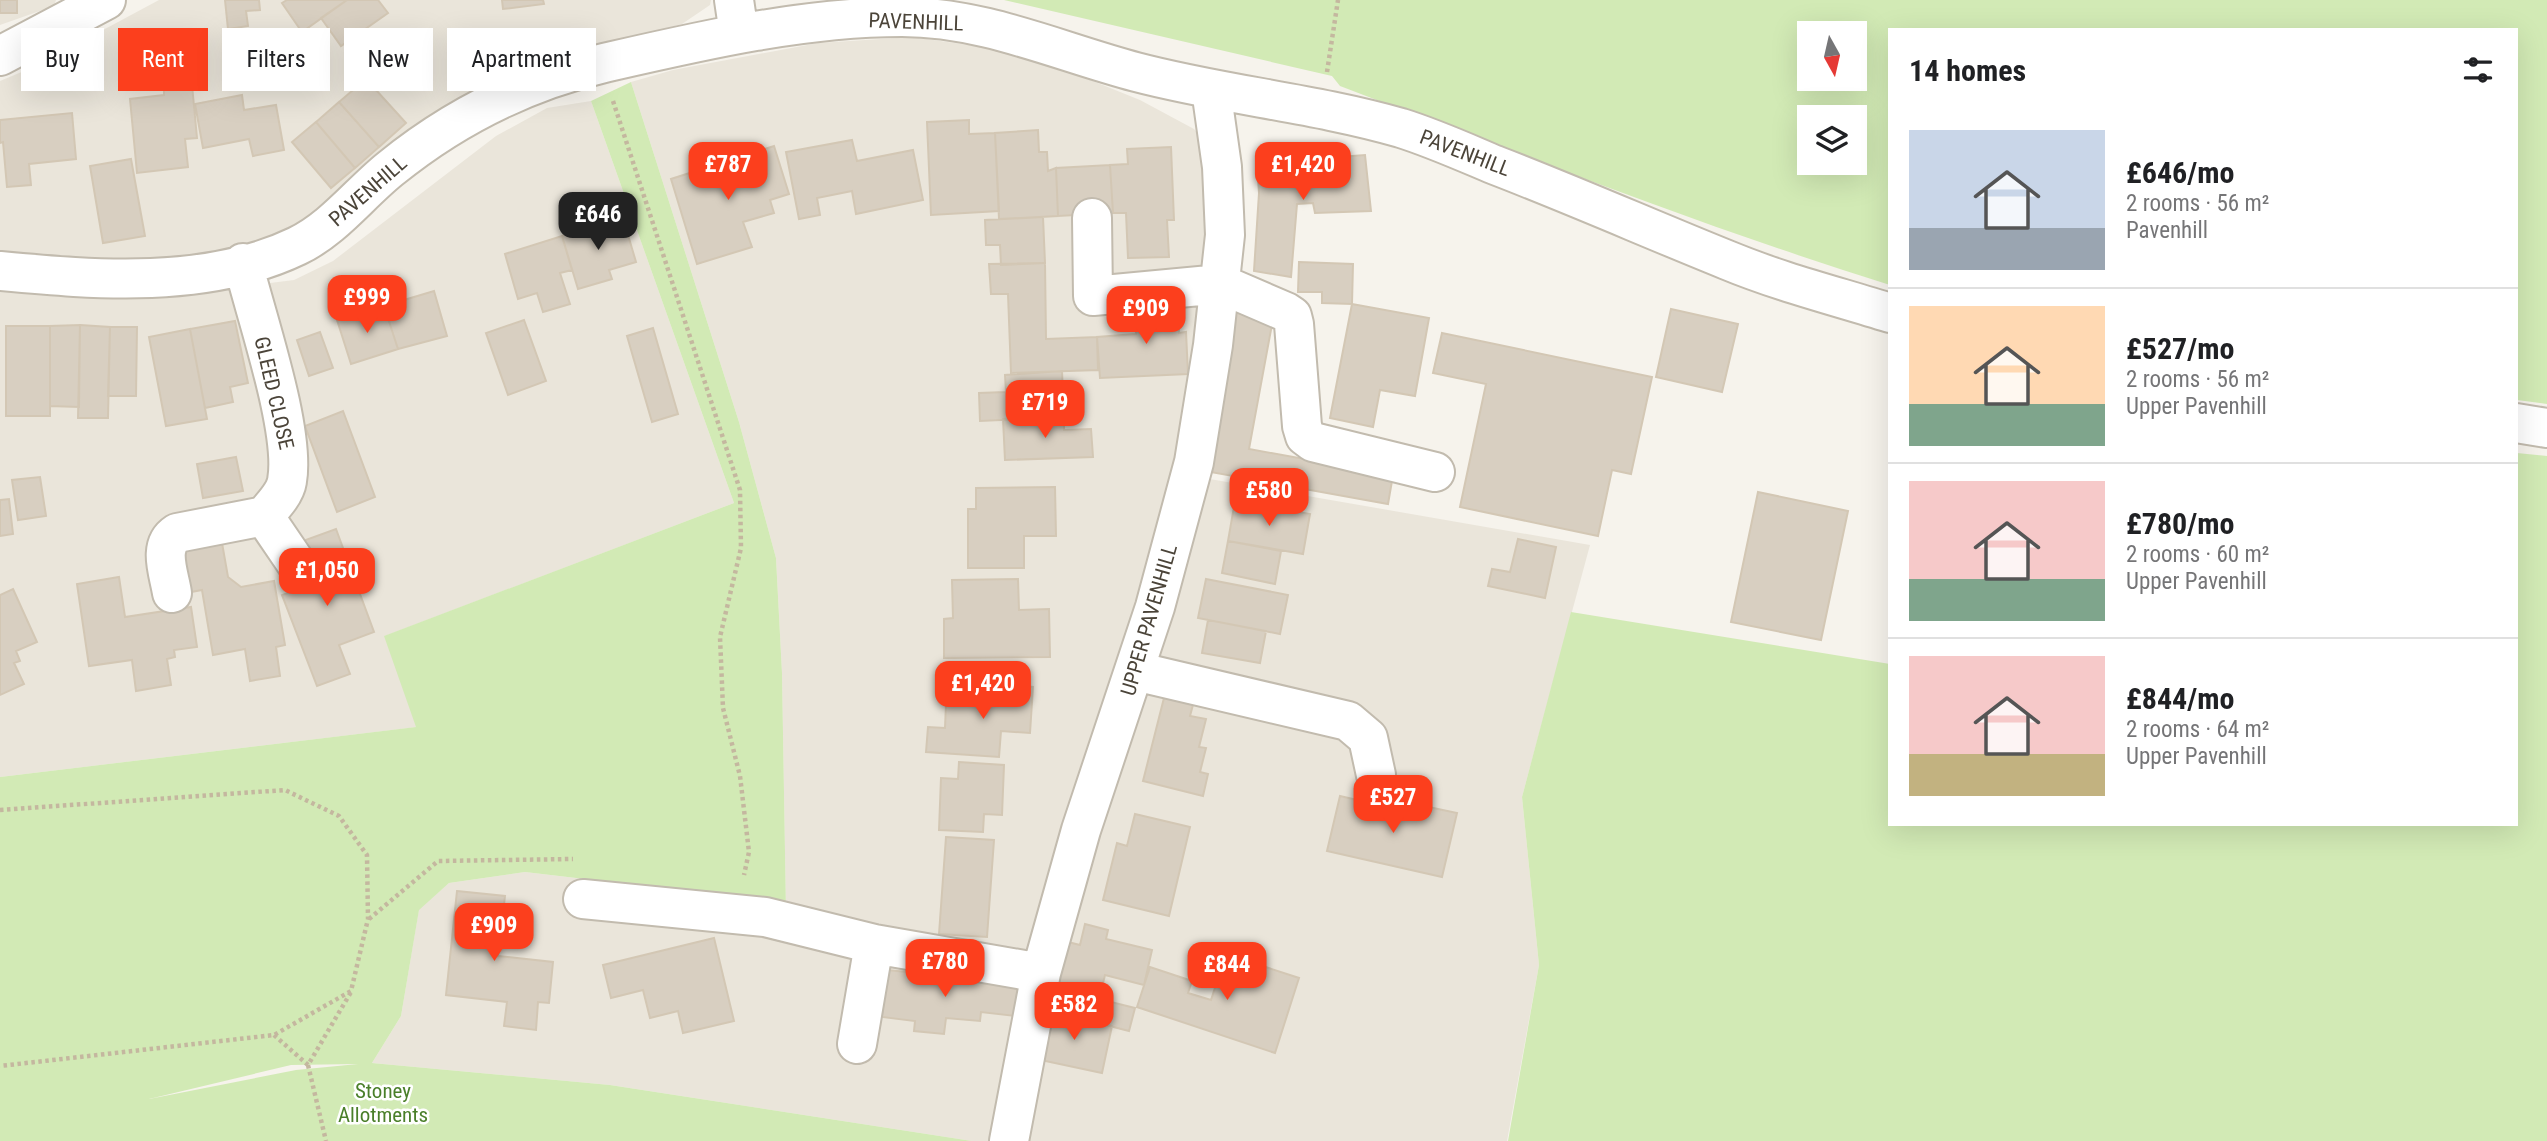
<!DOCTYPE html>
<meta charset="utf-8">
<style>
:root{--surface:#fff;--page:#f2f2f2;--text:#202124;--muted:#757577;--line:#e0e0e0;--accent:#fc3f1d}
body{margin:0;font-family:"Roboto Condensed",sans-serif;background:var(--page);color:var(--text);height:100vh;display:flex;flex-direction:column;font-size:26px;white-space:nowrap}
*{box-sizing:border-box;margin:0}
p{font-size:23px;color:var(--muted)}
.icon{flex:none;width:38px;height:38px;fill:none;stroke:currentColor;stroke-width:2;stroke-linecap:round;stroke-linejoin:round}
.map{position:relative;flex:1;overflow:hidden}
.panel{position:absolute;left:1888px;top:28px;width:630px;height:798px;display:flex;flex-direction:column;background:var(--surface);border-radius:0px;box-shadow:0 7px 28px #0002}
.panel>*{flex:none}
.banner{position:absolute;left:21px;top:28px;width:665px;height:63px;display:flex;gap:14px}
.needle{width:46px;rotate:172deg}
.buttons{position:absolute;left:1797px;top:21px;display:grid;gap:14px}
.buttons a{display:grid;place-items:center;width:70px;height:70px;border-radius:0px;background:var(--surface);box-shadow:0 7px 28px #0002;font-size:35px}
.price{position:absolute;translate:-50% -60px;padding:0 16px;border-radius:14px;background:var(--accent);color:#fff;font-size:23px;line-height:46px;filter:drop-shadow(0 2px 4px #0008)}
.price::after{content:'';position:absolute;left:50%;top:42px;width:21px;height:16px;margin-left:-10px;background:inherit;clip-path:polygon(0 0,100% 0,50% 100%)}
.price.current{background:#222;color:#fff}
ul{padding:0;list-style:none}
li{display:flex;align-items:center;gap:21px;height:175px;padding:0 21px}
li+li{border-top:2px solid var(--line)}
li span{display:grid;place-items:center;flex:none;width:196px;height:140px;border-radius:0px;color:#555}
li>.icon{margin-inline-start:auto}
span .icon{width:84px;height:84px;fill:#fffc;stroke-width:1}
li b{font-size:30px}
h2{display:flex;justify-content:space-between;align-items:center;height:84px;padding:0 21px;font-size:30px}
.chip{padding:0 24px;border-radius:0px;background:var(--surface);box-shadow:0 7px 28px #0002;font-size:24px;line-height:63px}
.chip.current{background:var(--accent);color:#fff}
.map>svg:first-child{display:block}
.residential{fill:#eae5da}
.green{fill:#d2eab5;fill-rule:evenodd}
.building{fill:#d8cfc1;stroke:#d3c7b4;stroke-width:2}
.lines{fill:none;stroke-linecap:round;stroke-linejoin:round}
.minor-casing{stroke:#c2bbae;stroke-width:42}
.path{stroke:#c4b79f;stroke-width:4.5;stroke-dasharray:3.5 3.5;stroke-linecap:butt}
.minor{stroke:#fff;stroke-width:38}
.labels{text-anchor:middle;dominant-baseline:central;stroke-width:5;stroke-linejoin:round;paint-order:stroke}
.street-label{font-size:21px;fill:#4b4439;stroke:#fff}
.park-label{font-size:21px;fill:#4a7f2a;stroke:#fff}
</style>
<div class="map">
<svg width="2547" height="1141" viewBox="0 0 2547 1141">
<rect width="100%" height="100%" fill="#f6f3ec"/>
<path class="residential" d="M0,0H56L54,6L0,25Z
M159,0H711L710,5L682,24L571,54L491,80L407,133L313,213L273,238L184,261L0,257V81L36,66Z
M912,37L983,47L1063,69L1140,100L1194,129L1210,148L1198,477L1590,545L1522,797L1539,965L1507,1141H972L610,1085L372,1063L401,1016L419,909L449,883L525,872L687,891L786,911L782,673L776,558L739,422L631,82L673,70L818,43Z
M591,101L734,503L385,636L417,727L0,777V288L221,289L294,280L333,261L496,136L547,108Z"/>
<path class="green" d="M1004,0H2547V404L2517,400L2516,30H1890V285C1704,227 1522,155 1340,86L1332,76ZM1810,33H1855V79H1810ZM1810,117H1855V163H1810Z
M631,82L739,422L776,558L782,673L786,911L687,891L525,872L449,883L419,910L401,1016L372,1063L610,1085L972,1141H0V777L416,727L384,636L734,503L591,101ZM358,1064L296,1070L149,1099L291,1065Z
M2517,453L2547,456V1141H1508L1539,965L1522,797L1571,612L1890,664V824H2516Z"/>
<path class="building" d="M0,0H17V13H0Z
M225,0H259L260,10L246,11L248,26L228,29Z
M287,0H347L302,32L282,3Z
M347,0H378L388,13L341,46L321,18Z
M502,0H543L544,4L503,9Z
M366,79L406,123L379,147L339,102Z
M192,85L197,138L185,139L188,167L137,173L130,99L164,95V88Z
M242,95L244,110L276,105L284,150L253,156L249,139L203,148L195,104Z
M339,102L379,147L355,168L316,122Z
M72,113L76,159L29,164L31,185L7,187L3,142L0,143V120Z
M969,120V134L995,133L999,211L931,215L927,122Z
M316,122L355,168L331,188L292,142Z
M1038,130L1039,152H1047L1048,171L1056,168L1058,216L999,219L995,133Z
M852,140L857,161L913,150L923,200L856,214L852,191L817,198L820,215L799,219L786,152Z
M774,146L789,194L770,200L774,213L743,222L752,247L697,264L671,179Z
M1171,147L1174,220H1167L1169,257L1128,258L1126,213H1113L1110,165L1128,164L1127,149Z
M1365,155L1371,211L1315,213L1313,203L1297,204L1291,277L1254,271L1259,193L1257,163Z
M131,159L145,236L103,243L90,166Z
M1110,165L1113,213L1058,216L1056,168Z
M1043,217L1045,263L1001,265L1000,245H986L985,220Z
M623,218L636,262L609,270L612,279L578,289L562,236Z
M562,236L572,270L560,273L570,304L543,312L537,293L518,299L505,254Z
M1299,262L1353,264L1352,304L1322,303V292H1298Z
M1045,263L1046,339L1097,337L1098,370L1011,373L1008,294H991L989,264Z
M434,291L447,336L398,349L384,306Z
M1235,301L1275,308L1249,449L1393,475L1388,504L1205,471Z
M1178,303L1179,333L1186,332L1188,374L1100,378L1097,337L1136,334L1135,305Z
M1352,304L1429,318L1415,396L1380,390L1373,427L1330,418Z
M384,306L398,349L351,364L337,320Z
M1671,309L1738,324L1722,392L1656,377Z
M524,320L546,381L508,395L486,333Z
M235,321L248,383L230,387L233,402L205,408L190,329Z
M80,325L110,327L108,418H78Z
M80,325L79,407L50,406V326Z
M6,326H50V416H6Z
M110,327H137L136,396H108Z
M653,328L678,414L652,422L627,336Z
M190,329L207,419L166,426L149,337Z
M320,332L333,368L309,376L297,340Z
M1442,333L1652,377L1631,474L1612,470L1598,536L1460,507L1486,384L1433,373Z
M1062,371L1064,417L980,421L979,393L1006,392L1005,375Z
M343,411L375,497L337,512L305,426Z
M1064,417V430L1091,429L1093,457L1005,460L1003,419Z
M236,457L243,491L203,498L197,464Z
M40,477L46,516L18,520L12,480Z
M1055,487L1056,536H1024V568H968V509H976V488Z
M1758,492L1848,511L1821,640L1731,622Z
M9,499L13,534L0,536V500Z
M1235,501L1310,514L1303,554L1228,541Z
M336,529L374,632L339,645L350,674L317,686L282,595L305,587L311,574L300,542Z
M1518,539L1556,547L1545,598L1488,586L1492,569L1510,572Z
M1228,541L1281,551L1275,584L1222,573Z
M222,543L228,577L241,587L274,581L285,645L276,647L280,676L250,681L245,649L213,655L202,590L191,592L183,550Z
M119,577L125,617L191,607L197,647L174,650L175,657L167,659L171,685L136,691L132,660L89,666L77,584Z
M1018,579L1019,610L1049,609L1050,657L944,658V619L953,618L952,580Z
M1206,579L1288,595L1280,634L1198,618Z
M13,589L37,642L16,651L20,661L14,663L24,684L0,695V595Z
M1208,620L1266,631L1260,663L1202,653Z
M971,682L1033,687L1030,733L1001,731L999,757L926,752L928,727L945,728L946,704L970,705Z
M1165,694L1194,701L1190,716L1206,719L1199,747L1206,748L1200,772L1208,774L1203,796L1143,781Z
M959,762L1004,765L1002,815L984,814L983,832L939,830L941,778L958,779Z
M1340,796L1417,814L1419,805L1457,813L1442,877L1327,851Z
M1135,814L1190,827L1169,916L1103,900L1117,843L1127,846Z
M946,837L994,840L987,937L939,934Z
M457,891L505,896L498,956L553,962L549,1003L538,1002L536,1030L504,1026L507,1002L446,995Z
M1085,924L1108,930L1106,939L1152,950L1144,985L1105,975L1099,999L1135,1008L1129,1031L1047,1010L1064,941L1080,945Z
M714,938L734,1021L683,1033L678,1011L650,1018L643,990L611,998L603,965Z
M1226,954L1299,978L1275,1053L1137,1007L1150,967L1192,981L1188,993L1211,1000Z
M887,970L1018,983L1015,1016L981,1012L980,1021L946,1018L944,1034L914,1031L915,1021L882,1017Z
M1047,1010L1112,1026L1102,1073L1036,1059Z"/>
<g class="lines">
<defs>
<path id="minor" d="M734,0L739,34
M0,56L106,0
M1092,218L1093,296L1221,284L1286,312L1292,316L1294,324L1302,426L1305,436L1313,442L1435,472
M0,271C96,280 208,289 297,246C333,229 359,194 390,169C454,117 524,82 604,63C700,41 802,17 902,17C984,17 1057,51 1136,72C1223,95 1314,103 1401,128C1433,138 1464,152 1495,165C1573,195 1650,229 1727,260C1780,282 1836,296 1890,313
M2516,423L2547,428
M264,516L296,563
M172,593C169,573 157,546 177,533L264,516C272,507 285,494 287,481C296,431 256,316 243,263
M1135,671L1348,721L1368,738L1376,775
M583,899L765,917L874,944L1041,973
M857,1044L874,944
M1009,1141L1041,973L1081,830L1155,607L1194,462L1213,345L1225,235L1222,167L1211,89"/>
</defs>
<use href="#minor" class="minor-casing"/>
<path class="path" d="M1327,72L1338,0
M613,101L740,490L741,548L720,637L723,708L740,776L749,852L744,875
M0,810L285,790L339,816L367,855L368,919L351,991L274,1035L0,1066
M369,919L438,861L573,859
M274,1035L308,1065L351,992
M308,1065L326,1141"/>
<use href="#minor" class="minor"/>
</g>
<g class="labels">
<g class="street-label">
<text transform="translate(916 22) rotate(2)">PAVENHILL</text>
<text transform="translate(1465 153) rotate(21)">PAVENHILL</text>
<text transform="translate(368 191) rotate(-41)">PAVENHILL</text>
<text transform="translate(274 393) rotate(77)">GLEED CLOSE</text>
<text transform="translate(1149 620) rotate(-74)">UPPER PAVENHILL</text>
</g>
<g class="park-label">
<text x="383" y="1091">Stoney<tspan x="383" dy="24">Allotments</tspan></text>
</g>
</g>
</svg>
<div class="buttons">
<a><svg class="needle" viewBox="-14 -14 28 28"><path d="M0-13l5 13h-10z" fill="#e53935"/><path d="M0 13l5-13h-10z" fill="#757577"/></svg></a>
<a><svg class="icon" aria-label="layers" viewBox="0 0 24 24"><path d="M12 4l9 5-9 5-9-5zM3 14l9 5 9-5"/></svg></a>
</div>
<b class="price" style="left:728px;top:202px">£787</b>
<b class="price" style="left:1303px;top:202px">£1,420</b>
<b class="price current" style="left:598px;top:252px">£646</b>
<b class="price" style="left:367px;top:335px">£999</b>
<b class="price" style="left:1146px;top:346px">£909</b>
<b class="price" style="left:1045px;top:440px">£719</b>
<b class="price" style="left:1269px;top:528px">£580</b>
<b class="price" style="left:327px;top:608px">£1,050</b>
<b class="price" style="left:983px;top:721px">£1,420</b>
<b class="price" style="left:1393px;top:835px">£527</b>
<b class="price" style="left:494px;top:963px">£909</b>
<b class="price" style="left:945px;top:999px">£780</b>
<b class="price" style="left:1227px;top:1002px">£844</b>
<b class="price" style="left:1074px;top:1042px">£582</b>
<div class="banner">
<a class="chip">Buy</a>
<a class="chip current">Rent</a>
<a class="chip">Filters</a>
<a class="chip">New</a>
<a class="chip">Apartment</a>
</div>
<section class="panel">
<h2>14 homes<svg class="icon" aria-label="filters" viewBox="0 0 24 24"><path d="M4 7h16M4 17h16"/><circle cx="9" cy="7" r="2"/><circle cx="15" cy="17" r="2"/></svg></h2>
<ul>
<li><span style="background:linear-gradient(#c9d6e8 70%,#9aa5b1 0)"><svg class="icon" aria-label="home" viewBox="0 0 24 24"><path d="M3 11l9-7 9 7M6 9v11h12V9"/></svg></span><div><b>£646/mo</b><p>2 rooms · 56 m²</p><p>Pavenhill</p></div></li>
<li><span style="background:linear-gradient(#ffd9b3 70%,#7fa58c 0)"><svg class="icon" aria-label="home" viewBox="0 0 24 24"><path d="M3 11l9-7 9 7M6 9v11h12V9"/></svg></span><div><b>£527/mo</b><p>2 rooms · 56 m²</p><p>Upper Pavenhill</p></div></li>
<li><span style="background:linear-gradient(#f6c9c9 70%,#7fa58c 0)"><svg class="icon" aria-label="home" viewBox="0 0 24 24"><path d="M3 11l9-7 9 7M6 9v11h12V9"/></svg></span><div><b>£780/mo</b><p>2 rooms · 60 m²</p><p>Upper Pavenhill</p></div></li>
<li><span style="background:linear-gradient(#f6c9c9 70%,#c2b280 0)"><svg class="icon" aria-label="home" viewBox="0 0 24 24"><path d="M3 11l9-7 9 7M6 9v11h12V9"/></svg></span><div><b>£844/mo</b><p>2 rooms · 64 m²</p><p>Upper Pavenhill</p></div></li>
</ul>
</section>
</div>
